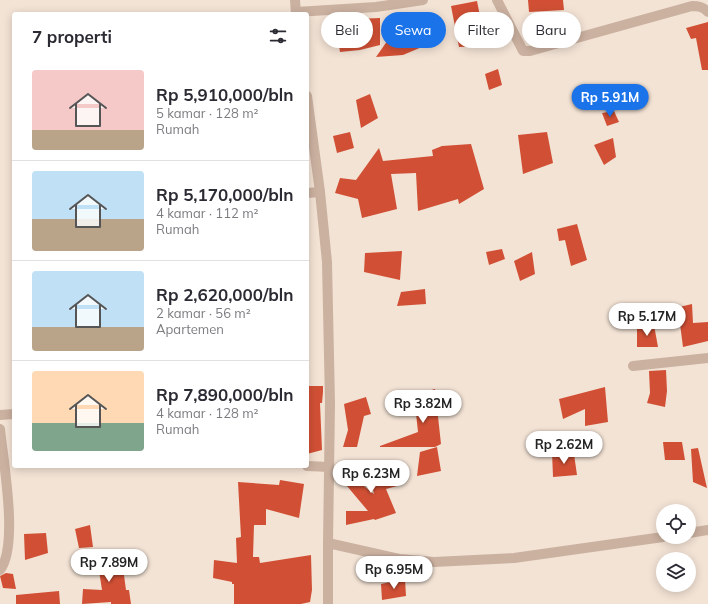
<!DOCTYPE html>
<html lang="id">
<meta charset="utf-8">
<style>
:root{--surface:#fff;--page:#f7f7f7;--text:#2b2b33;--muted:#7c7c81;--line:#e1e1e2;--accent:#1a73e8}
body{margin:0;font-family:Mulish,sans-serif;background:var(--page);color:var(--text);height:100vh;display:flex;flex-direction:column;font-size:15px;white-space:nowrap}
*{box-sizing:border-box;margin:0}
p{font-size:13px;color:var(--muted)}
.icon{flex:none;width:22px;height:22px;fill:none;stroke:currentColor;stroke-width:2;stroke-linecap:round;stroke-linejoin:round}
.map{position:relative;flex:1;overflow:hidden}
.sheet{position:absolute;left:12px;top:12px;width:297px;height:456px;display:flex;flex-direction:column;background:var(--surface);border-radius:4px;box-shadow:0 2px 10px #0003}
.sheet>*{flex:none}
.banner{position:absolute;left:321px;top:12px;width:327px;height:36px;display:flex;gap:8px}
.controls{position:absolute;left:656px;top:504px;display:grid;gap:8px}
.controls a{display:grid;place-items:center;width:40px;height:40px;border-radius:50%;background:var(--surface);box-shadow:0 2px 10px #0003;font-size:20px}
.price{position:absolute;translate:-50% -34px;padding:0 9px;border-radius:14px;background:#fff;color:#222;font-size:13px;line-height:26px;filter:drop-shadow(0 1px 2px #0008)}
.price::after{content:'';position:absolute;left:50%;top:24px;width:12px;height:9px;margin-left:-6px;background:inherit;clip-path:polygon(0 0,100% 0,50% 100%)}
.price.selected{background:var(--accent);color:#fff}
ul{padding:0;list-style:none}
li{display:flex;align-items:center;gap:12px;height:100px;padding:0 20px}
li+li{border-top:1px solid var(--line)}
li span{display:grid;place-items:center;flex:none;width:112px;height:80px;border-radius:4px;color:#555}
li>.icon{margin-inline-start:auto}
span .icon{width:48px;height:48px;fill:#fffc;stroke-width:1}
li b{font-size:17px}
h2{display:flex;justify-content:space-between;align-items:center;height:48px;padding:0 20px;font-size:17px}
.chip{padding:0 14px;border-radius:18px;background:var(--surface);box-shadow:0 2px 10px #0003;font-size:14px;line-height:36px}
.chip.selected{background:var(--accent);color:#fff}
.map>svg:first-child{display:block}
.building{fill:#d15035}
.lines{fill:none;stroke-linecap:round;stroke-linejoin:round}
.minor{stroke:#cbb1a0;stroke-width:10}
.tertiary{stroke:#cbb1a0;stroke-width:10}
</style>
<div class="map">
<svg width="708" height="604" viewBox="0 0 708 604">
<rect width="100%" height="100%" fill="#f3e3d5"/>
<path class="building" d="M528,0H563L564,10L529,12Z
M477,1L486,46L459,47L451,6Z
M425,12L429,44L403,55L376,57L404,17L403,14Z
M380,18V45L360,50L340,52L335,20Z
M708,22V70H702L696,38L691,39L686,28Z
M498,69L502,85L489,90L485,74Z
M370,94L378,118L361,128L356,100Z
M614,111L619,122L607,126L602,113Z
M350,132L354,148L337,153L333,136Z
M547,132L553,163L523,174L518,135Z
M613,138L616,157L604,165L594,145Z
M471,144L484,189L459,204L458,199L418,211L416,173L391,174L397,209L362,218L358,199L335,193L340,178L356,180L379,148L383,161L433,156L432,150L442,146Z
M577,224L587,260L571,266L565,240L559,241L557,229Z
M502,249L505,259L489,265L486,252Z
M402,251L400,280L364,272L365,253Z
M532,252L535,274L520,281L514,261Z
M425,289L426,304L397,306L401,292Z
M692,304L693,323L708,322V341L683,347L680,324L676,325L675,308Z
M654,325L658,347H637V327Z
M666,370L667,391L665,407L647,403L650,393L649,371Z
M307,386H323V392L322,403H320L322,450L307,454Z
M605,387L608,422L585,426V409L563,419L559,399Z
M435,389L441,444L435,447H380V446L418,432L414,395Z
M366,397L371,414L364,416L357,447H343L348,430L344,404Z
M663,442H682L685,460H665Z
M437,447L441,471L417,476L420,452Z
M698,448L707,488L693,482L691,449Z
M552,452L574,454L577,475L553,477Z
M388,462L397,486L386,489L396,513L375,520L374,519L346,525V511H368L336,473V464L374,494L368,467Z
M280,480L304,484L299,518L266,509V525H254L253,557H259L260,563L311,555L312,590L310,602L301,604H234V584H232V582L213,578L214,560L237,563L236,538L241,537L238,482L279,485Z
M90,525L93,547L79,548L75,529Z
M46,533L48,553L25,560L24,534Z
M121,553L126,590H129L131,604H111V602L82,604L83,589L102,590L97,558Z
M6,573L13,574L16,589L3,588L0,576Z
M405,579L406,596L382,600L381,584Z
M59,591L60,604H16V595Z"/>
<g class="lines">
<path class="minor" d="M497,0L523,51H530L692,6C699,6 703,7 708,12
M296,12L376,7L423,0
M307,193L320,192
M633,366L708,358
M0,415L14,414
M0,429C3,460 19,546 0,570
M307,466L329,467
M689,533L708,530
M328,543L399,559L434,562L514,558L663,537"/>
<path class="tertiary" d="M295,0L296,14
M307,96L320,192L327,262L330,403L328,543V604"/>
</g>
</svg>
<div class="controls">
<a><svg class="icon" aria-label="locate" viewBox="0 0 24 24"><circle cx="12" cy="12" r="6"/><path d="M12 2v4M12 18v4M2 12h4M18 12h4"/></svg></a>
<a><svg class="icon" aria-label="layers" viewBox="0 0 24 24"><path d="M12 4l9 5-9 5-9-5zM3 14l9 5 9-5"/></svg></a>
</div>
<b class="price selected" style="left:610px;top:118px">Rp 5.91M</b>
<b class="price" style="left:647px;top:337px">Rp 5.17M</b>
<b class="price" style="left:423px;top:424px">Rp 3.82M</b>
<b class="price" style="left:564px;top:465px">Rp 2.62M</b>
<b class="price" style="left:371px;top:494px">Rp 6.23M</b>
<b class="price" style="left:109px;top:583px">Rp 7.89M</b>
<b class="price" style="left:394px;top:590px">Rp 6.95M</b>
<div class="banner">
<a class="chip">Beli</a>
<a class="chip selected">Sewa</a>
<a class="chip">Filter</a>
<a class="chip">Baru</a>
</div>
<section class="sheet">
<h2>7 properti<svg class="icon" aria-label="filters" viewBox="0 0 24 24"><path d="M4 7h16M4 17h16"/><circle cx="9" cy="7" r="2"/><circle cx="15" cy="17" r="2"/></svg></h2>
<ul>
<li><span style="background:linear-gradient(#f6c9c9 75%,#b9a48a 0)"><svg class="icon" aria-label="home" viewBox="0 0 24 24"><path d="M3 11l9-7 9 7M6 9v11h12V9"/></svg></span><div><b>Rp 5,910,000/bln</b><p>5 kamar · 128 m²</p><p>Rumah</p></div></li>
<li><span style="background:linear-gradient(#bfe0f5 60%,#b9a48a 0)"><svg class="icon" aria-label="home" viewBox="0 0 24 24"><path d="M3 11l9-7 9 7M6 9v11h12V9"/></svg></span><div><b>Rp 5,170,000/bln</b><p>4 kamar · 112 m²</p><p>Rumah</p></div></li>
<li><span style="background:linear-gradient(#bfe0f5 70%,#b9a48a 0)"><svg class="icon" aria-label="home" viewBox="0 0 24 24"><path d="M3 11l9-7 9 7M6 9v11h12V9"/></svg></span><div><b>Rp 2,620,000/bln</b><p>2 kamar · 56 m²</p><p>Apartemen</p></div></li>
<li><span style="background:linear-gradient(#ffd9b3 65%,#7fa58c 0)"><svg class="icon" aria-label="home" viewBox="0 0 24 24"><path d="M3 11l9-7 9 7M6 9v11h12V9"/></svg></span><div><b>Rp 7,890,000/bln</b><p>4 kamar · 128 m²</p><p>Rumah</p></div></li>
</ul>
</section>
</div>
